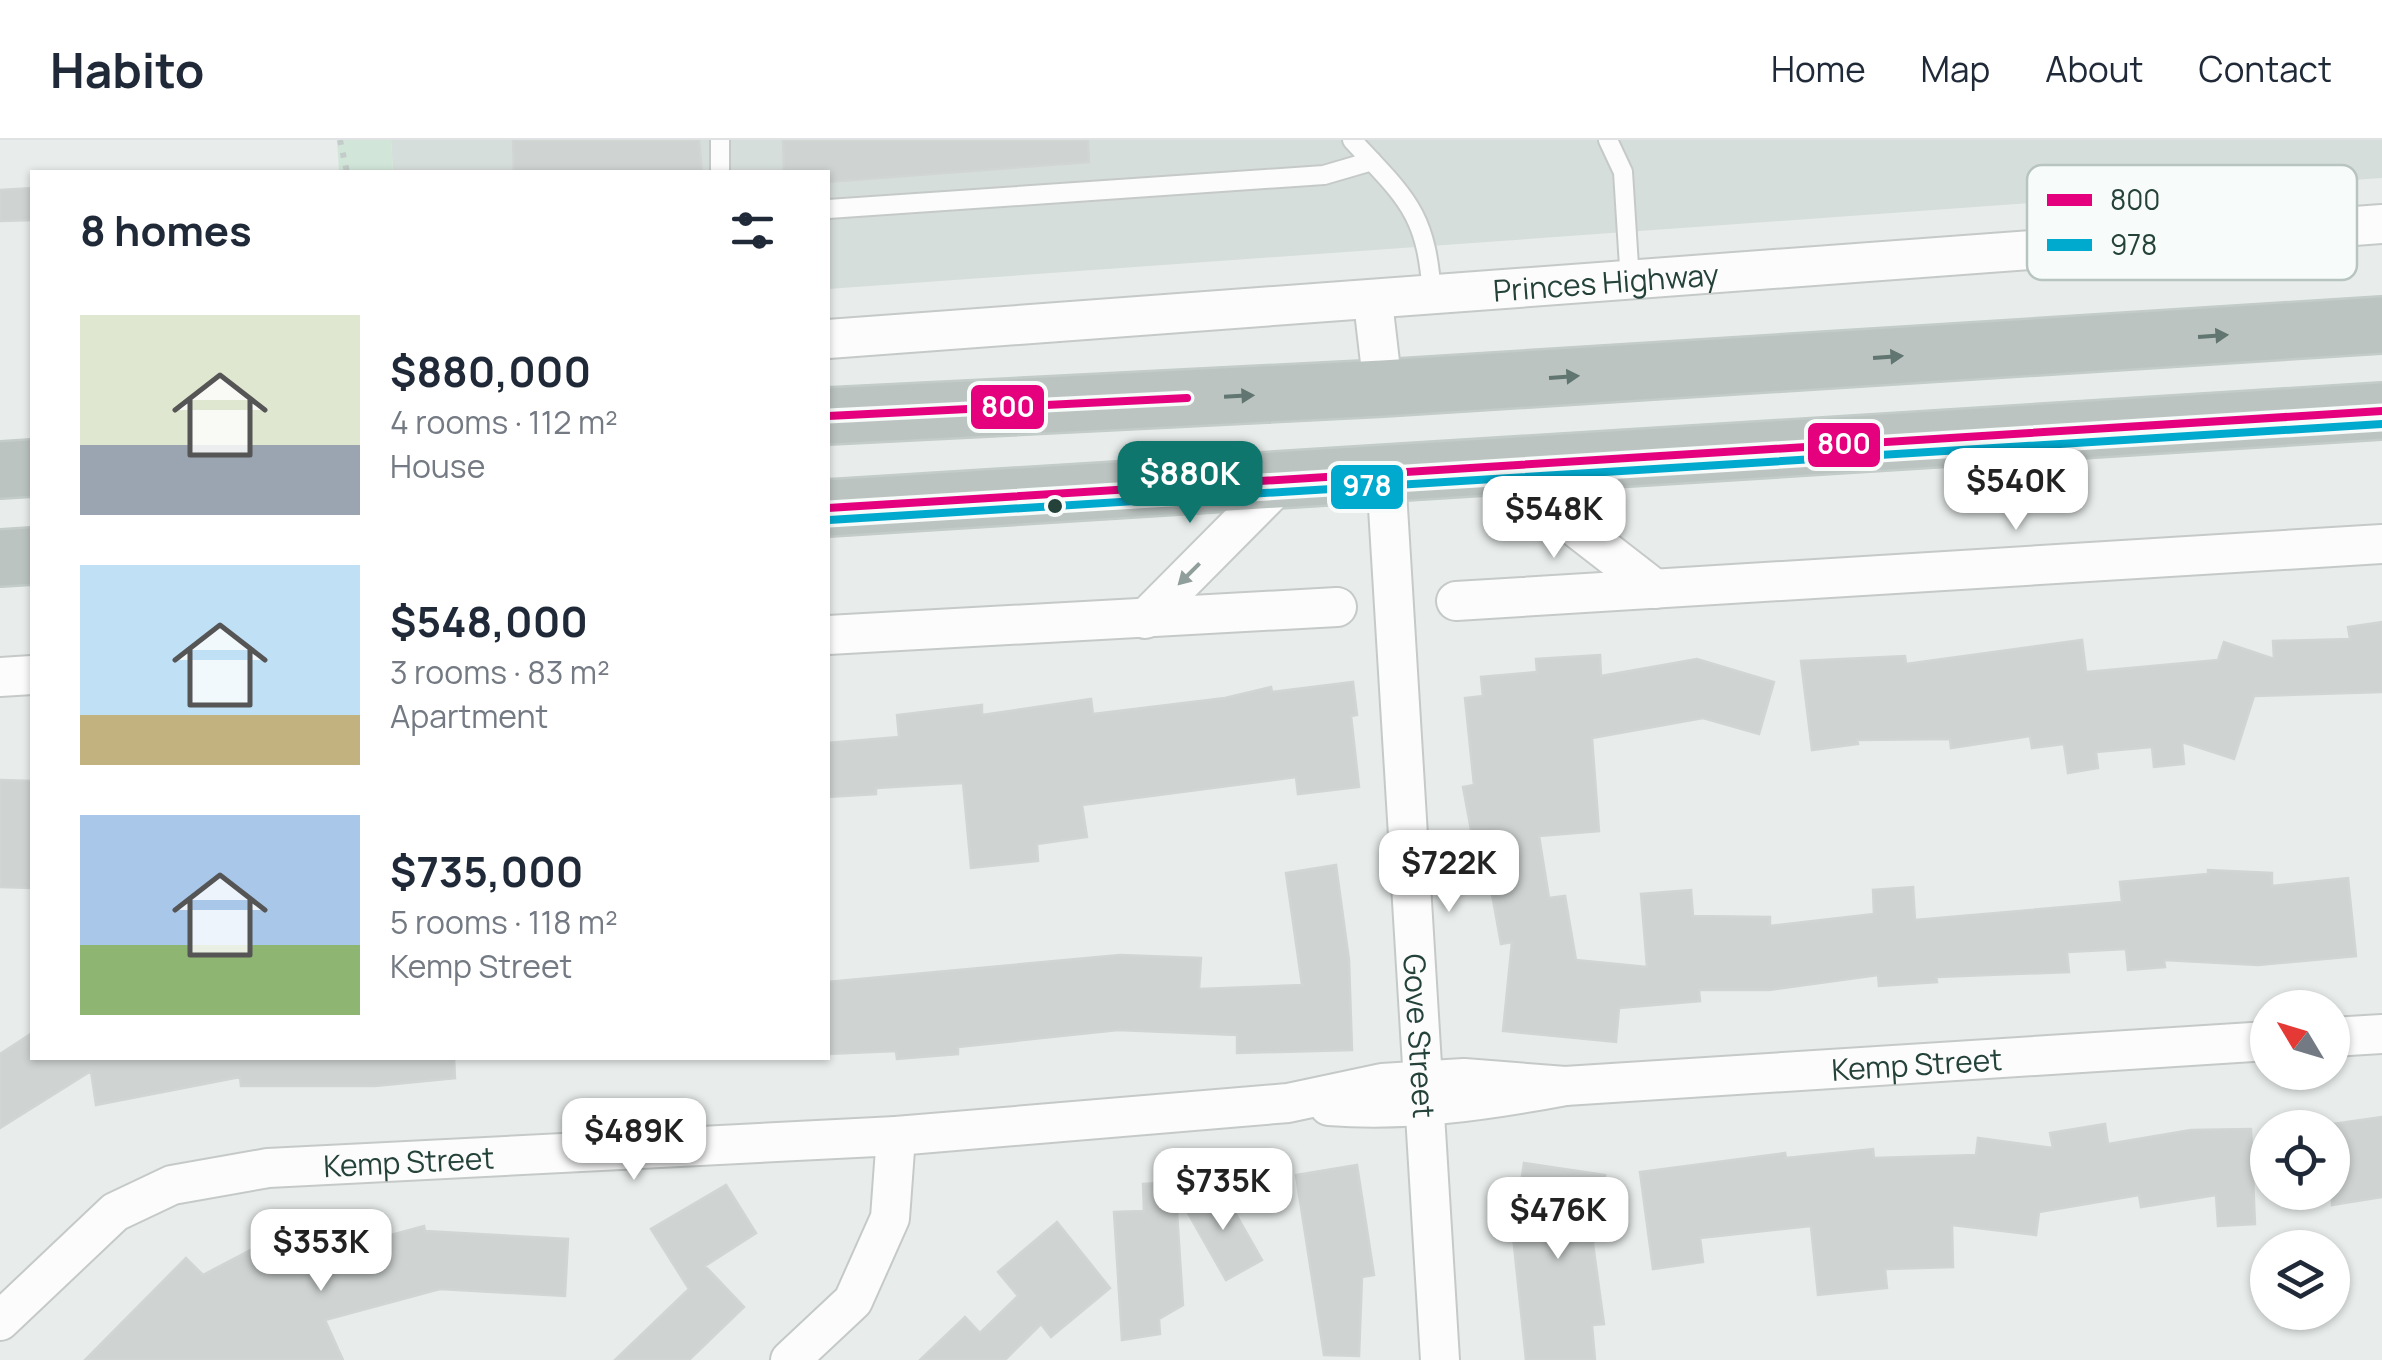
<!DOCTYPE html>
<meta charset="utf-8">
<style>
:root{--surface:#fff;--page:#f6f6f7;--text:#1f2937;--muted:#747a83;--line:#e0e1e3;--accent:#0f766e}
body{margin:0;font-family:Manrope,sans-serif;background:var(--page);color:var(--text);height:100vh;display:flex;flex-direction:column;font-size:38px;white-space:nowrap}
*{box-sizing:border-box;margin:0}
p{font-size:32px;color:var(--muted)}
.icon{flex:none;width:55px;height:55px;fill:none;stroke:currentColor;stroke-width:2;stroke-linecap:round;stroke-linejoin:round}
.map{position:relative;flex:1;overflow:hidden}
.panel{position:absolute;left:30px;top:30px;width:800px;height:890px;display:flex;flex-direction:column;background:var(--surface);border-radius:0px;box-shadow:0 2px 8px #0004}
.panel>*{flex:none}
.needle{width:65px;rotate:308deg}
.buttons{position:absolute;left:2250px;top:850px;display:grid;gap:20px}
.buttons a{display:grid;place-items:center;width:100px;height:100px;border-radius:50%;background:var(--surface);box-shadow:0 2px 8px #0004;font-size:50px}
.price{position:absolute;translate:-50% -85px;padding:0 22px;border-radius:20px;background:#fff;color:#222;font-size:32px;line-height:65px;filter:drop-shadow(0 2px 5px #0008)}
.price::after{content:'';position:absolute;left:50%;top:60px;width:30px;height:22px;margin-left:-15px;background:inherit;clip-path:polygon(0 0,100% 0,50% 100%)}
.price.current{background:var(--accent);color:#fff}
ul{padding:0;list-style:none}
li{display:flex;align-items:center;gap:30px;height:250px;padding:0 50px}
li span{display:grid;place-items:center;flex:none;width:280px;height:200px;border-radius:0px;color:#555}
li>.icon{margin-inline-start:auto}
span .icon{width:120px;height:120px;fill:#fffc;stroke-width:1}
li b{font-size:42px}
h2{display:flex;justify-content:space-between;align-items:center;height:120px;padding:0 50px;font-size:42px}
header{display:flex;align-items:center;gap:60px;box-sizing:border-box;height:140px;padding:0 50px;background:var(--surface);border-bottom:2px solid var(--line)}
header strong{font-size:48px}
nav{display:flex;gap:55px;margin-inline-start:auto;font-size:35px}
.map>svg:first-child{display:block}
.built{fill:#d6dedb}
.green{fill:#d1e6d8}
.building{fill:#cfd4d2;stroke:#d1d6d4;stroke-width:2.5}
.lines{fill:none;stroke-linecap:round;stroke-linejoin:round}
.lane-casing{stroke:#c5cac8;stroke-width:22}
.street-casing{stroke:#c5cac8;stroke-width:42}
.highway-casing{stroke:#c3ccc9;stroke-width:60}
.path{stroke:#c3ccca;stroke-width:6;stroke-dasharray:5 8;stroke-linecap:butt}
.lane{stroke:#fcfcfc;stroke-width:18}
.street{stroke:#fcfcfc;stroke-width:38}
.highway{stroke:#bcc4c2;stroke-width:55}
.bus-1-casing{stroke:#f7fbf9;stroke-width:15}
.bus-2-casing{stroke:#f7fbf9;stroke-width:15}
.bus-1{stroke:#e5007d;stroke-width:8}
.bus-2{stroke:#00a9ce;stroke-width:8}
.oneway{fill:#617670}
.oneway2{fill:#909f9b}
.bus-dot{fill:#24423a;stroke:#f7fbf9;stroke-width:4}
.labels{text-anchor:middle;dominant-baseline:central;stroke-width:10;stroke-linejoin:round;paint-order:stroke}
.street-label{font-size:30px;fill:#24423a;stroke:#f7fbf9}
.key{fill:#f7fbf9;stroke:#b8c4c0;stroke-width:2.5}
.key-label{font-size:28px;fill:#24423a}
.line-badge{stroke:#f7fbf9;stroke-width:4}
.badge-label{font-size:28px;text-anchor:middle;font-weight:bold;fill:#fff}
</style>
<header>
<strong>Habito</strong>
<nav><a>Home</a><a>Map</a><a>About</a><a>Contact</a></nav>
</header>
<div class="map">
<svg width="2382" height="1220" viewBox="0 0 2382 1220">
<rect width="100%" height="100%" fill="#e8edeb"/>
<path class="built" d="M391,0H2382V38L828,149V32H393Z"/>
<path class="green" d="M337,0H391L393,32H339Z"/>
<path class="building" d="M513,0H699L702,32H514Z
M783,0H1088L1089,22L828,42V32H784Z
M32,48V80L0,81V50Z
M2382,482V552L2254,556L2234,619L2182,602L2184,624L2154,627L2152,607L2096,612L2098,628L2068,633L2064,604L2032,608L2030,596L1951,608L1950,599L1857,600L1858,604L1812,610L1801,521L1905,516L1906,524L2082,500L2086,532L2218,520L2224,502L2274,519L2273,501L2350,499L2348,487Z
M1600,515L1601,536L1697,519L1774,542L1759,594L1703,578L1592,598L1599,691L1539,696L1549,758L1565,756L1576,820L1647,827L1641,754L1691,750L1693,776L1770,777V786L1874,774L1873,750L1913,747L1915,780L2122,762L2120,742L2208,734V730L2272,733V746L2348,738L2356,816L2258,825L2164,820L2165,827L2128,830L2126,809L2067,812L2069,832L1936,837L1937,842L1879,846L1878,835L1769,850H1699L1700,861L1619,868L1616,902L1503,891L1512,802L1501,804L1483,704L1474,706L1463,647L1474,645L1465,558L1483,556L1481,537L1537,532L1536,519Z
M1353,542L1357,575L1351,576L1359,647L1298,654L1296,637L1082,665L1087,697L1037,704L1038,721L971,728L963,643L876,648V654L828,657V603L899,597L897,575L982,565V575L1091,559L1093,574L1225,558L1271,547L1272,552Z
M0,640L32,641V748L0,747Z
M1336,725L1349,820L1352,910L1237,913V895L1118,890L958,907V914L897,919L896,911L828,914V842L1120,815L1201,818L1199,849L1302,845L1286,733Z
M32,893V918H454L455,938L375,946H241L240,937L96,965L91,931L0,988V914Z
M2382,977V1057L2332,1065V984Z
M2105,984L2108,1004L2191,990L2251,989L2255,1084L2218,1086L2216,1055L2141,1067L2139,1055L2039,1072L2036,1095L1952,1085L1953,1127L1885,1129L1887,1148L1818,1155L1811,1086L1700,1098L1703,1122L1653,1129L1640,1032L1785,1013L1786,1018L1873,1009L1874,1018L1976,1015L1978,998L2053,1008L2050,993Z
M1524,1023L1605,1035L1593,1104L1604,1184L1592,1185L1595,1220H1526L1513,1096Z
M1357,1025L1374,1135L1362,1137L1359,1216L1324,1215L1296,1035Z
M1175,1042L1183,1165L1159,1179L1160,1194L1122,1200L1114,1072L1144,1071L1143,1044Z
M726,1045L756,1093L705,1126L744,1167L689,1220H615L689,1149L651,1089Z
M1220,1046L1262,1120L1226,1140L1184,1066Z
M1057,1082L1110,1148L1051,1197L1041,1184L1005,1220H920L965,1177L980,1193L1018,1156L998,1132Z
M424,1086L425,1091L568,1099L565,1156L440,1149L325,1180L343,1220H85L186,1118L203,1135L260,1105L268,1119L298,1104L305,1118Z"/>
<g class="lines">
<defs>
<path id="lane" d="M1352,0C1407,59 1427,73 1432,157
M1608,0L1623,32L1630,142
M720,32V0
M828,69L1324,35L1372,21"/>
<g id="street">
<path d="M1373,162L1383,248"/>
<path id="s1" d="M828,199L2382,84"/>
<path d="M1499,328L1655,449"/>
<path id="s2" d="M1386,335L1440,1220"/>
<path d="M1456,461L2382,404"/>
<path d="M1145,479L1283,340"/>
<path d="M828,495L1337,467"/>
<path d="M0,537L32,535"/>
<path d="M2332,897L2382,894"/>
<path id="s3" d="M1329,966C1409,972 1485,961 1565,946L2268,901"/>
<path id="s4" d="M0,1181L115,1072L172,1045L268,1028L896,996L1288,963L1382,943L1464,938L1565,946"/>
<path d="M790,1220L853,1161L890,1078L896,996"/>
</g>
<path id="highway" d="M828,276L1383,248L2382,185
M0,330L32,328
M828,368L2382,271
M0,418L32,416"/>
</defs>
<use href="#lane" class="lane-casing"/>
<use href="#street" class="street-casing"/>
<use href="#highway" class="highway-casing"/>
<path class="path" d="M340,0L347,32"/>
<use href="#lane" class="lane"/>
<use href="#street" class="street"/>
<use href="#highway" class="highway"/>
<defs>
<path id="bus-1" d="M828,276L1187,258
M828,368L2382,271"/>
<path id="bus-2" d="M829,380L2382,284"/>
</defs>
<use href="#bus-1" class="bus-1-casing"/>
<use href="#bus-2" class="bus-2-casing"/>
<use href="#bus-1" class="bus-1"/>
<use href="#bus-2" class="bus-2"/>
</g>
<defs><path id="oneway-solid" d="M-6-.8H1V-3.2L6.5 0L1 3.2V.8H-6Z" transform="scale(2.5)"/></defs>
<g class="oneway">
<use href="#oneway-solid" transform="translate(2213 196) rotate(-4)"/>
<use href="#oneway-solid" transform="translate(1888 217) rotate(-4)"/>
<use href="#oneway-solid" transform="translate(1564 237) rotate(-4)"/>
<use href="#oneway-solid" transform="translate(1239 256) rotate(-3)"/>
</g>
<use class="oneway2" href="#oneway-solid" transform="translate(1189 434) rotate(135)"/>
<circle class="bus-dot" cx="1055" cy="366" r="9"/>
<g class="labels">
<g class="street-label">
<text stroke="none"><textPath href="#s1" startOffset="780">Princes Highway</textPath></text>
<text stroke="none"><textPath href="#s2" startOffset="562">Gove Street</textPath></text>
<text stroke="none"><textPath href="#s3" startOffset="590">Kemp Street</textPath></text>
<text stroke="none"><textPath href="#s4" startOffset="460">Kemp Street</textPath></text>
</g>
</g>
<rect x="2027" y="25" width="330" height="115" rx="15" class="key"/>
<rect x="2047" y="54" width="45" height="12" fill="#e5007d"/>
<rect x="2047" y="99" width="45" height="12" fill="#00a9ce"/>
<g class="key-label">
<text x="2110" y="70">800</text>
<text x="2110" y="115">978</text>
</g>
<g class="line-badge">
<rect x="969" y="243" width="77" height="48" rx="10" fill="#e5007d"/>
<rect x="1806" y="281" width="76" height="48" rx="10" fill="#e5007d"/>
<rect x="1329" y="323" width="76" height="48" rx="10" fill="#00a9ce"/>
</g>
<g class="badge-label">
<text x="1008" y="277">800</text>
<text x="1844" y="314">800</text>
<text x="1367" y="356">978</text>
</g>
</svg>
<div class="buttons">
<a><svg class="needle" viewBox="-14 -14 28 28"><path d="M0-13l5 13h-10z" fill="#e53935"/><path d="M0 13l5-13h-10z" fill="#747a83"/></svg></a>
<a><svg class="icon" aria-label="locate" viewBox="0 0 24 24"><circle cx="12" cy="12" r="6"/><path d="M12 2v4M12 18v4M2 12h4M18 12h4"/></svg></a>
<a><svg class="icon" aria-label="layers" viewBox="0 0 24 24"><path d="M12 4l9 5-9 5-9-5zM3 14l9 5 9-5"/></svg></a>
</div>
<b class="price current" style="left:1190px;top:386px">$880K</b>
<b class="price" style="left:2016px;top:393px">$540K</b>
<b class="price" style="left:1554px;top:421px">$548K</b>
<b class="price" style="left:1449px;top:775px">$722K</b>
<b class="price" style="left:634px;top:1043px">$489K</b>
<b class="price" style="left:1223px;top:1093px">$735K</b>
<b class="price" style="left:1558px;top:1122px">$476K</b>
<b class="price" style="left:321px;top:1154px">$353K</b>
<section class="panel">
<h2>8 homes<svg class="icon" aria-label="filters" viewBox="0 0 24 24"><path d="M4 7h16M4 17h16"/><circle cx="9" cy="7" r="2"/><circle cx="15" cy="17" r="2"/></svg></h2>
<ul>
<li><span style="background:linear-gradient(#dfe7d0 65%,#9aa5b1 0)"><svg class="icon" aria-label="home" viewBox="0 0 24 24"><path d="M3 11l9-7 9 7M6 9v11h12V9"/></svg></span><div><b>$880,000</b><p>4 rooms · 112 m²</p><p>House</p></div></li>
<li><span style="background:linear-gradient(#bfe0f5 75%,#c2b280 0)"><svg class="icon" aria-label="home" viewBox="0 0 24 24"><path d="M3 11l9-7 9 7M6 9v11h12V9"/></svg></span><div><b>$548,000</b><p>3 rooms · 83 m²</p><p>Apartment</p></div></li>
<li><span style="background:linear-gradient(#a9c7e8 65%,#8fb573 0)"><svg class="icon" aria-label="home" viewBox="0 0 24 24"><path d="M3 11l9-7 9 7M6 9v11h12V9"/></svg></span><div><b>$735,000</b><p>5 rooms · 118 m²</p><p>Kemp Street</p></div></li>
</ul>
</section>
</div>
